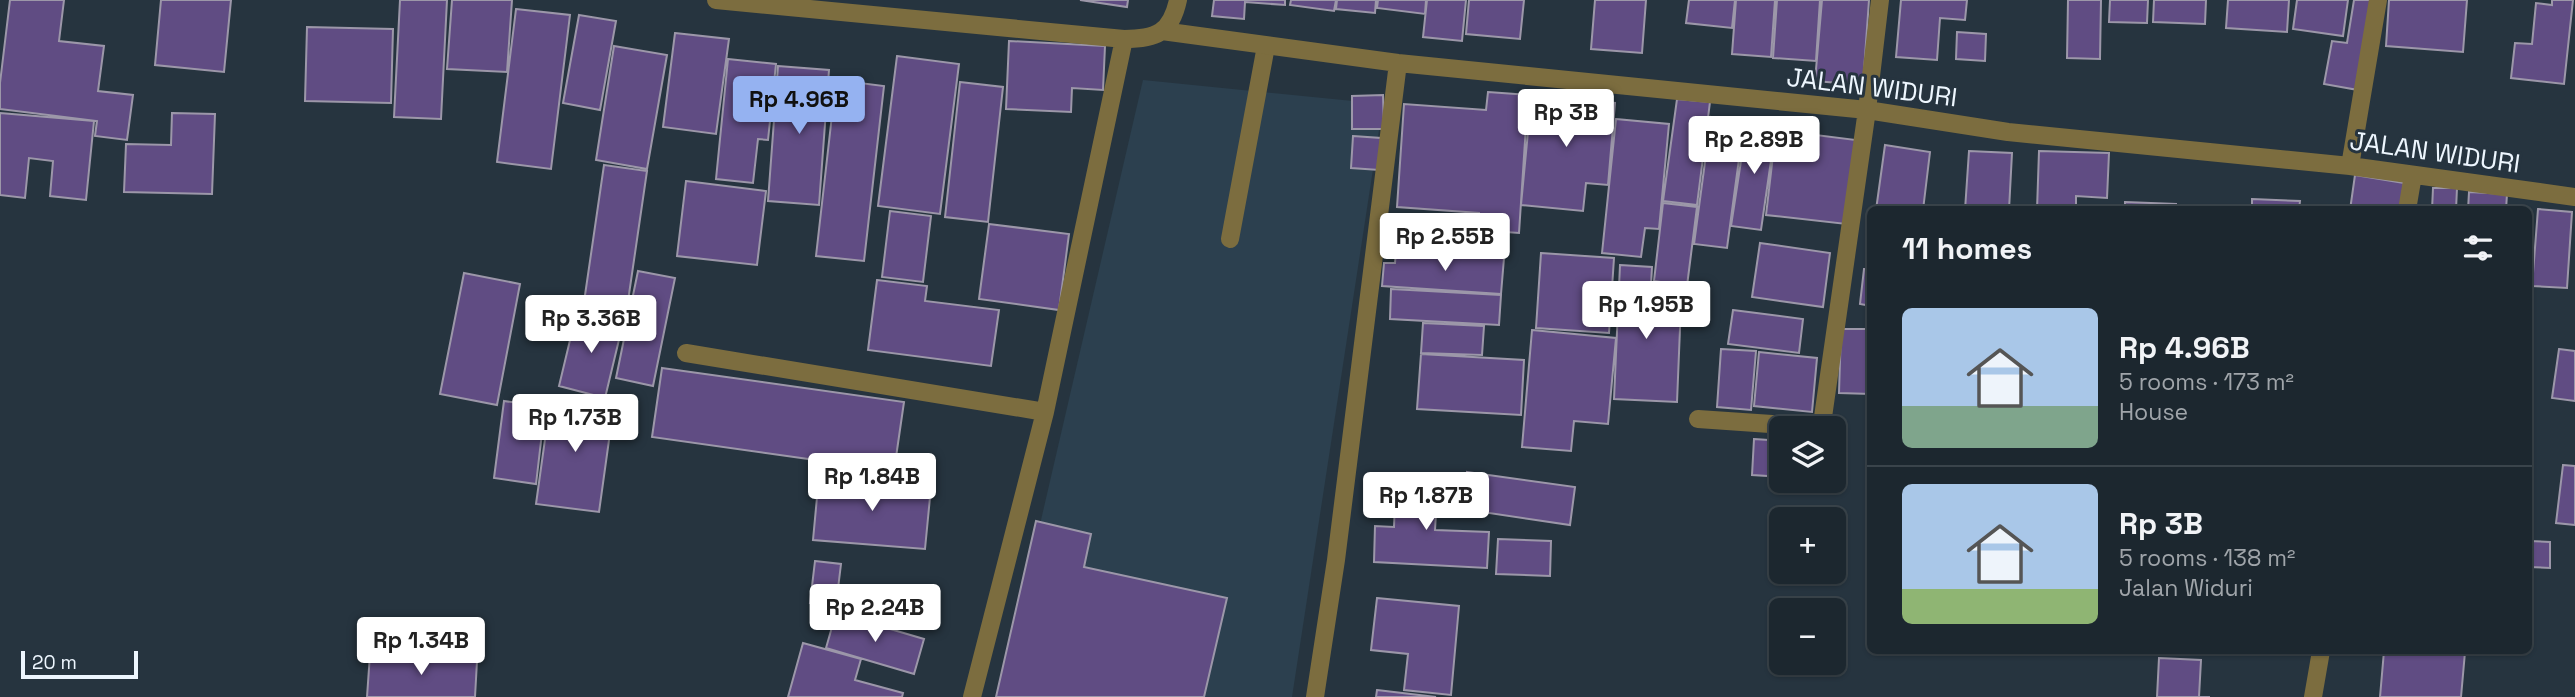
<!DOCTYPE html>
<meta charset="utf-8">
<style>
:root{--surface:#1c272f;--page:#252f37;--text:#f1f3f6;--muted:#a0a5aa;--line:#3a444b;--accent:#95b2f1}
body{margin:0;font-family:"Space Grotesk",sans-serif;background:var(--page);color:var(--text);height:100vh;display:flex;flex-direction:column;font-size:26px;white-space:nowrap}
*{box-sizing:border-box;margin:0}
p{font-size:23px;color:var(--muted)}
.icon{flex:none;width:38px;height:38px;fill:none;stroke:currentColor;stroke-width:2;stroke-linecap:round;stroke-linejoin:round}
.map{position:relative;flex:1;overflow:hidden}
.side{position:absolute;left:1867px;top:206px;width:665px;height:448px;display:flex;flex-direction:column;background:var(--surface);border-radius:10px;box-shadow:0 2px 5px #0004,0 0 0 2px var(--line)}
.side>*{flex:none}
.fabs{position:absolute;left:1769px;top:416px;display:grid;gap:14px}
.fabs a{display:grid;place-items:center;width:77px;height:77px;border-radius:10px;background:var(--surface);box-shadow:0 2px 5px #0004,0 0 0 2px var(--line);font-size:35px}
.scale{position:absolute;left:21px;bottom:18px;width:117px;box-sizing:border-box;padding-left:7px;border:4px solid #edf6fe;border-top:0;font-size:19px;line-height:24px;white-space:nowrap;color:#edf6fe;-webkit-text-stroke:5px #26343f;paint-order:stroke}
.price{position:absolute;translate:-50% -60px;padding:0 16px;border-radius:7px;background:#fff;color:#222;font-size:23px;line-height:46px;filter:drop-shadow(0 2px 4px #0008)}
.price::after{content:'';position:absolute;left:50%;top:42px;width:21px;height:16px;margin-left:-10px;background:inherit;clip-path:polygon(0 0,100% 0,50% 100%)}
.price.current{background:var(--accent);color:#111}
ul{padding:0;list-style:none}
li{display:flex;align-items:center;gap:21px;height:175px;padding:0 35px}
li+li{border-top:2px solid var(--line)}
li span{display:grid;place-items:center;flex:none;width:196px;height:140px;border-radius:10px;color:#555}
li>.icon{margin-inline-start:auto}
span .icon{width:84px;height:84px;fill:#fffc;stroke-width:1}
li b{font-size:30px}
h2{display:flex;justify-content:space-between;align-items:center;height:84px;padding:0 35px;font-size:30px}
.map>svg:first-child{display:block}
.built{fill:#2c404f}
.building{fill:#604c83;stroke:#9c97a9;stroke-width:2}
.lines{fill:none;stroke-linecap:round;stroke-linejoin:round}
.lane{stroke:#7c6d3f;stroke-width:18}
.street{stroke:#7c6d3f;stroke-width:18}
.labels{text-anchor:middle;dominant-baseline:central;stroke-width:6;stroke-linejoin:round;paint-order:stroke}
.street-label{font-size:26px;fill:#edf6fe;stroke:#26343f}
</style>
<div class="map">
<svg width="2575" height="697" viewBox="0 0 2575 697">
<rect width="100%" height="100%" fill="#26343f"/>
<path class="built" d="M1143,80L1383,104L1292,697H1000Z"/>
<path class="building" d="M10,0H64L59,41L104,46L98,91L133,95L127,140L95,136L97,121L0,109V83Z
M161,0H231L224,72L155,65Z
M400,0H447L441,119L394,117Z
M452,0H512L507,72L447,69Z
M1080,0H1128L1127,7Z
M1214,0H1285V5L1245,2L1244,19L1212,16Z
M1291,0H1336L1334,11L1290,5Z
M1337,0H1376L1375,13L1336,9Z
M1378,0H1426L1425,14L1377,8Z
M1427,0H1466L1462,41L1423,37Z
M1469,0H1524L1520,39L1466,34Z
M1595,0H1646L1642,53L1591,49Z
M1689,0H1735L1732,28L1686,23Z
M1736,0H1775L1771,57L1732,54Z
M1777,0H1820L1816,61L1773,58Z
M1822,0H1869L1863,85L1815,81Z
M1901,0H1967L1965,20L1940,18L1937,60L1896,57Z
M2068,0H2101L2100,59L2067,58Z
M2110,0H2148L2147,23L2109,22Z
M2154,0H2206L2205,24L2153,22Z
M2228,0H2289L2287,32L2226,28Z
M2297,0H2348L2343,36L2293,29Z
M2354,0H2374L2358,90L2324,84L2332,41L2347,43Z
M2389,0H2467L2463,52L2386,46Z
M2552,0H2573L2564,84L2511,78L2515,43L2532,44L2536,3L2552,5Z
M516,9L570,15L551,169L497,162Z
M579,15L616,21L600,110L563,103Z
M307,27L393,29L391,103L305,101Z
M1957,32L1986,34L1985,61L1956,59Z
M675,33L729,39L716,134L663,127Z
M1009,41L1105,46L1103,90L1072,88L1071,112L1006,109Z
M614,46L667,55L647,169L596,160Z
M897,56L959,64L940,214L878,206Z
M728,59L776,64L768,140L758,139L753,183L716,179Z
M778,66L829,70L819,205L768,201Z
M836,80L884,86L864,261L816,256Z
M960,82L1003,87L988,222L945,217Z
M1532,90L1593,95L1592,101L1615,103L1608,185L1586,183L1583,211L1521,205Z
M1488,92L1528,95L1519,233L1478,230L1479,213L1397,207L1404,104L1486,110Z
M1383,95L1384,129H1352V96Z
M1677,99L1710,102L1697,205L1663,201Z
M0,113L94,121L86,200L50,196L53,161L29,158L25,198L0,195Z
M172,113L215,114L212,194L124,192L126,144L171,145Z
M1711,117L1744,122L1727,248L1694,244Z
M1616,119L1669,124L1659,229L1645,228L1641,257L1602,253Z
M1747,122L1776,126L1761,230L1731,226Z
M1776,130L1856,140L1846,224L1766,215Z
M1353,136L1381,138L1379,170L1351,168Z
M1885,145L1930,152L1923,210H1876Z
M1969,151L2012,153L2009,210H1965Z
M2039,151L2109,153L2107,198L2076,196V210H2037Z
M604,165L647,171L627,308L584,302Z
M2355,175L2404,183L2400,210H2350Z
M686,181L766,191L757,265L677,256Z
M2433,188H2457L2456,210H2432Z
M2469,192L2507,194L2506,210H2468Z
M2252,199L2300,201L2299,210H2252Z
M2125,202L2176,204V210H2125Z
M1663,203L1697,207L1687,286L1654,281Z
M2538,209L2572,212L2567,288L2532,286Z
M890,211L931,216L923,282L882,277Z
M989,224L1069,234L1059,310L979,299Z
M1760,243L1830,253L1823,307L1752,297Z
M1396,252L1504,258L1501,294L1382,286L1384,263H1395Z
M1541,253L1614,258L1609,333L1536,328Z
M1620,265L1652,267L1650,302L1681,304L1677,402L1614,399Z
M1864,269H1871V306L1860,304Z
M638,271L675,278L653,386L616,378Z
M464,273L520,284L497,405L440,394Z
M877,280L927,286L925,301L999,310L991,366L868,350Z
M1391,289L1501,295L1499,325L1390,319Z
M1733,310L1803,319L1799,353L1728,344Z
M577,311L623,323L605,398L559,386Z
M1423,323L1484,326L1482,355L1421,353Z
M1841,329H1871V394L1839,393Z
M1532,330L1616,338L1608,424L1574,421L1571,451L1522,447Z
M1721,349L1756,351L1751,410L1717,407Z
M2559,349L2575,351V401L2552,398Z
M1759,352L1817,358L1812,412L1754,406Z
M1421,354L1524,360L1521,415L1417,409Z
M662,368L904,402L894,471L652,437Z
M551,396L614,404L599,512L536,504Z
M504,401L545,407L536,484L494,478Z
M1754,439L1782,441V477L1752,475Z
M2563,465L2575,466V525L2556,523Z
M1467,472L1575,487L1570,525L1462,509Z
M819,476L931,487L925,549L813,540Z
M1396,478L1438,479L1435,530L1489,532L1487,568L1374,562L1375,526L1394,527Z
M1036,521L1091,534L1084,567L1227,598L1204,697H996Z
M1498,539L1551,541L1550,576L1496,574Z
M2529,541L2550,542V568L2529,567Z
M815,561L841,564L836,605L810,603Z
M1377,598L1459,606L1451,695L1404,690L1408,654L1371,650Z
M836,613L924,639L914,674L826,648Z
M803,643L861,659L855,680L903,693L902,697H788Z
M2384,651L2465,652L2461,697H2380Z
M370,654L477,661L475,697H367Z
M2159,658L2201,660L2199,697H2210H2157Z
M1377,690L1436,697H1376Z"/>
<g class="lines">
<path class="lane" d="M1230,239L1266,46"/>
<path class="street" d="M716,0L1124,39C1156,39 1171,33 1178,0
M1162,31L1398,63L1867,110L2008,132L2350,166L2575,197
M2350,166L2378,0
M2407,210L2413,175
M686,353L1045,412
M1698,419L1815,427L1822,424L1867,110L1880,0
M972,697L1045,412L1124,39
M1315,697L1336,560L1398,63
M2313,697L2321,651"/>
</g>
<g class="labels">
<g class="street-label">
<text transform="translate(1872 87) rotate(7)">JALAN WIDURI</text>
<text transform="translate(2435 152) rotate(8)">JALAN WIDURI</text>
</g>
</g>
</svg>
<div class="fabs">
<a><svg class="icon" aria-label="layers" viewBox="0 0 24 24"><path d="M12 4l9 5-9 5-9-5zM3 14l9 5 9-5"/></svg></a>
<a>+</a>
<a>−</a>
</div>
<div class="scale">20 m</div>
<b class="price current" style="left:799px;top:136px">Rp 4.96B</b>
<b class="price" style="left:1566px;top:149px">Rp 3B</b>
<b class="price" style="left:1754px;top:176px">Rp 2.89B</b>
<b class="price" style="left:1445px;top:273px">Rp 2.55B</b>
<b class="price" style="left:1646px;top:341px">Rp 1.95B</b>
<b class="price" style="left:591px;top:355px">Rp 3.36B</b>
<b class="price" style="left:575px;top:454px">Rp 1.73B</b>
<b class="price" style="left:872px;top:513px">Rp 1.84B</b>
<b class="price" style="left:1426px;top:532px">Rp 1.87B</b>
<b class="price" style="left:875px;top:644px">Rp 2.24B</b>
<b class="price" style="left:421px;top:677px">Rp 1.34B</b>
<section class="side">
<h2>11 homes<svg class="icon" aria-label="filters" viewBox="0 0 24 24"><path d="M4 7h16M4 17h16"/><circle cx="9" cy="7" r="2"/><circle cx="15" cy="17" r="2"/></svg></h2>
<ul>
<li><span style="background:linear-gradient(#a9c7e8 70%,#7fa58c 0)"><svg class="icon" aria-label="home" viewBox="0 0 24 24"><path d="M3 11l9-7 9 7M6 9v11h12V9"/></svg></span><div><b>Rp 4.96B</b><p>5 rooms · 173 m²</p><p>House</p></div></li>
<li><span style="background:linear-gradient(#a9c7e8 75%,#8fb573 0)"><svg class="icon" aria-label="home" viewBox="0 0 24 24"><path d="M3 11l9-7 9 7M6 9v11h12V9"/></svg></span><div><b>Rp 3B</b><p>5 rooms · 138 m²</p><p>Jalan Widuri</p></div></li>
</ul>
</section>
</div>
